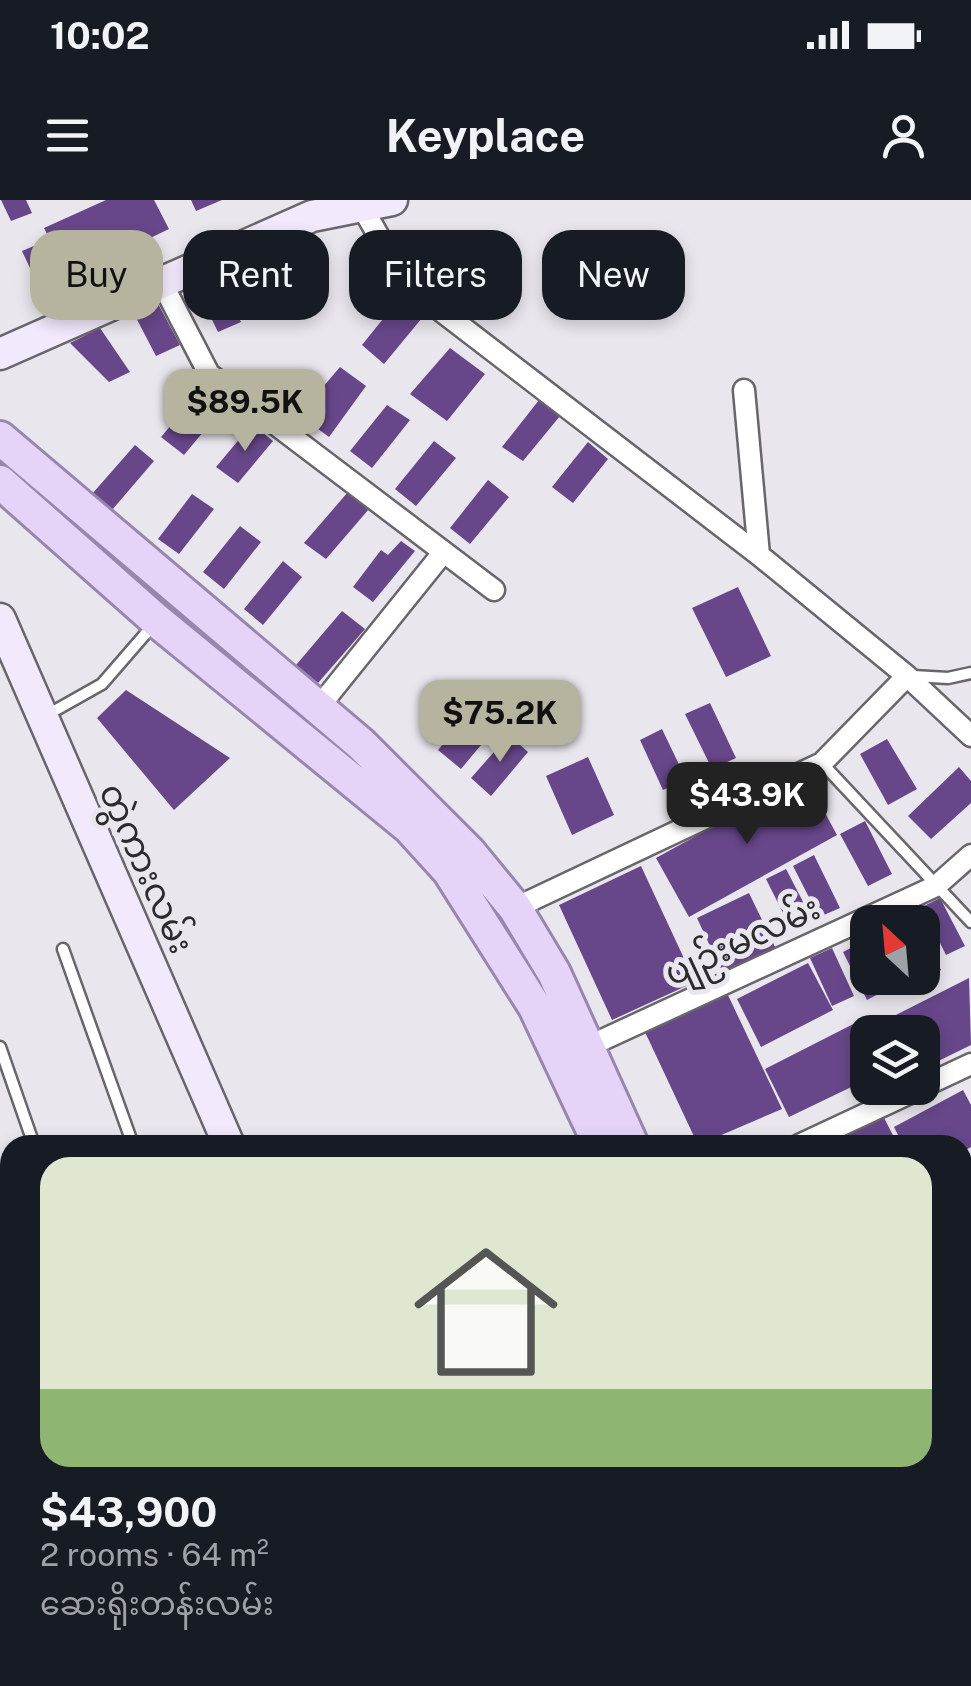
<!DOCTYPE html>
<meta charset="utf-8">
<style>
:root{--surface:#171b24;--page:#20242c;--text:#f1f3f6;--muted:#9ea1a6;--accent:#b6b39e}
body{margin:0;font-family:"Public Sans","Noto Sans Myanmar",sans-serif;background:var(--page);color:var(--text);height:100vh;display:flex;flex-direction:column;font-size:38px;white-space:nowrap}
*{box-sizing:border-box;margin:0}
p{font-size:32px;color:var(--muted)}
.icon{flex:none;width:55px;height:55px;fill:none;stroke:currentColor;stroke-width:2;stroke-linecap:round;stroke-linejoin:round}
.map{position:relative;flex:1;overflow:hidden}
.details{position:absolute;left:0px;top:935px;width:972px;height:552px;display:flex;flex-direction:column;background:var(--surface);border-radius:30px 30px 0 0;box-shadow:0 5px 15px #0003}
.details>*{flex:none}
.guide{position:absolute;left:30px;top:30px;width:912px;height:90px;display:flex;gap:20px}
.needle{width:65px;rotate:334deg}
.fabs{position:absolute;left:850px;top:705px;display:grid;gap:20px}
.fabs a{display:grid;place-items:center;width:90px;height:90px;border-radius:20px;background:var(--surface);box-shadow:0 5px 15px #0003;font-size:50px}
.price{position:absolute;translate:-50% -85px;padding:0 22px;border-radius:20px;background:var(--accent);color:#111;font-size:32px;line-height:65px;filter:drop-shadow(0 2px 5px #0008)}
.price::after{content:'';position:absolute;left:50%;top:60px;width:30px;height:22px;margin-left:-15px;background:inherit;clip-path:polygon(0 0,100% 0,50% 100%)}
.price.active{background:#222;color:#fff}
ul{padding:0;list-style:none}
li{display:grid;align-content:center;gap:20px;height:530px;padding:0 40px}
li span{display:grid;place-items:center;height:310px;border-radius:30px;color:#555}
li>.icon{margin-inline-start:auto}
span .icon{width:180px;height:180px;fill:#fffc;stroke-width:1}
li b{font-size:42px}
.pill{padding:0 35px;border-radius:30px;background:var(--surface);box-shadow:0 5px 15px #0003;font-size:35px;line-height:90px}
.pill.active{background:var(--accent);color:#111}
.status{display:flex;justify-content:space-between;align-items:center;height:70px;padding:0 50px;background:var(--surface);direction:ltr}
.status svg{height:28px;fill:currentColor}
header{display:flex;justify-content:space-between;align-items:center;height:130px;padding:0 40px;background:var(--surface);font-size:45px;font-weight:700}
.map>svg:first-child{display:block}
.building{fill:#67478a}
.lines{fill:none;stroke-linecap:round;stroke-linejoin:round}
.lane-casing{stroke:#68666b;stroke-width:15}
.street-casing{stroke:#68666b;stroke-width:25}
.secondary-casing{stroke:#68666b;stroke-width:35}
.primary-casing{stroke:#9886ae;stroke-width:38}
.lane{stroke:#fff;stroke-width:10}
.street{stroke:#fff;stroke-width:20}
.secondary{stroke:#f2e9fc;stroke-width:30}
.primary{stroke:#e5d4f8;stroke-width:32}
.labels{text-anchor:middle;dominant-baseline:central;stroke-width:10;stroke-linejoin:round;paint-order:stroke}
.street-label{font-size:35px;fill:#2b2a2c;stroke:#e9e6ed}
</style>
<div class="status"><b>10:02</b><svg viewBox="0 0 49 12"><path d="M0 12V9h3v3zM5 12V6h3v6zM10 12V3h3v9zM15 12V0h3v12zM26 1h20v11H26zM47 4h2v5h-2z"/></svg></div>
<header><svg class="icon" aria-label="menu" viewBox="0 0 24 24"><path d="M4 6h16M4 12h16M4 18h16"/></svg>Keyplace<svg class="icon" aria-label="person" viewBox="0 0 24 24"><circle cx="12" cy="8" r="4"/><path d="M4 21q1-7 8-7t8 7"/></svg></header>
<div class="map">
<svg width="971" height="1486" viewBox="0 0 971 1486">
<rect width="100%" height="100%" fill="#e9e6ed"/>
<path class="building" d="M1,0H26L32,13L11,21Z
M106,0H154L169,29L90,67L88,64L66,72L44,28Z
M191,0H222L196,11Z
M48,40L69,86L44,98L22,51Z
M267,46L292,98L273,108L248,54Z
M242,59L266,110L245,118L221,68Z
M216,69L241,122L218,132L193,81Z
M155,98L180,145L156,156L132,110Z
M399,99L422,118L384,164L362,145Z
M100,128L130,172L109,182L70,143Z
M450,148L485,174L447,221L410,194Z
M340,167L366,186L329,237L299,215Z
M201,190L223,208L184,255L161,237Z
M539,200L560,216L523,261L502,247Z
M387,205L410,220L372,268L350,251Z
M252,224L273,241L238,283L216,267Z
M434,241L456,258L416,306L395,289Z
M588,242L608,259L573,303L552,287Z
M135,245L154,261L112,310L92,294Z
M488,280L509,297L470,344L450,328Z
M348,292L369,309L326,359L304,343Z
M192,294L214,309L179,354L158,339Z
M240,326L261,342L224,389L203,372Z
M401,341L415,351L373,402L353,387L381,350L388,355Z
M283,361L302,377L263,425L244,409Z
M738,387L771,456L726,477L692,408Z
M342,411L365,429L318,483L296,465Z
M126,490L230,558L174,610L97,518Z
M479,502L501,521L461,569L438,550Z
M710,503L736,558L712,569L685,514Z
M662,529L686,579L663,590L640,540Z
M509,535L528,552L491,596L471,578Z
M887,539L917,589L888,605L860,554Z
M588,557L614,615L572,635L546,576Z
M959,567L971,581V603L931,639L908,616Z
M805,576L837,635L689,717L656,658Z
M865,621L892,674L868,686L840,634Z
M814,655L840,708L819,717L793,666Z
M641,666L695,782L612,820L559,705Z
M786,669L812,719L791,729L766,679Z
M749,693L776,749L723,774L697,718Z
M940,698L965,746L946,755L922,707Z
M922,734L941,770L915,784L912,778H922Z
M864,741L868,778H882L888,789L867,800L843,752Z
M832,748L854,796L832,806L810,758Z
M808,763L833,810L761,847L737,799Z
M969,778L971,845L922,869V832H885L880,823Z
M727,793L782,909L698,945L645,832Z
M871,815L880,832H868V879L789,917L765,869Z
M963,890L971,905V947L962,952V945H903L894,927Z
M881,912L898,945H819Z
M966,962L971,971V1004L962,989Z
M962,1016L971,1032L962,1038Z
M971,1190V1246L962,1250V1193Z
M971,1259V1295L962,1277V1263Z
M962,1318L971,1335V1397L962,1401Z
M971,1409V1437L962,1441V1413Z
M971,1458V1486H967L962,1462Z"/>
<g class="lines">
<defs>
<path id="lane" d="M913,476L948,478L971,473
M47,515L102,484L154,424
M822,563L971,722
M63,749L133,945
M0,847L34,945
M0,1170L10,1197
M0,1368L10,1365
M0,1469L6,1486
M175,1478L179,1486
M289,1478L292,1486"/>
<path id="street" d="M358,0L406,84L759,355L907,476L971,536
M162,83L209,174L494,390
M744,190L759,355
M318,508L442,354
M515,708L822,563L907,476
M587,847L936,686L971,655
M922,887L971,864
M799,945L921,888
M962,1071L971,1067
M962,1117L971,1135"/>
<path id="secondary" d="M0,154L312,16L392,0
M0,419L229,945
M434,1478L438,1486"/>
<path id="primary" d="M0,238L361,544L469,652L515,708L554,773L632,945
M0,282L156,420L409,627L449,671L535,807L600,945
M843,1478L847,1486
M877,1478L881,1486"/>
</defs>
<use href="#lane" class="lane-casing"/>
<use href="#street" class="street-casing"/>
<use href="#secondary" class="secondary-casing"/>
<use href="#primary" class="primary-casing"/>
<use href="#lane" class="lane"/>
<use href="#street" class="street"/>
<use href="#secondary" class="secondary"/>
<use href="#primary" class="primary"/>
</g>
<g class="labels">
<g class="street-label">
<text transform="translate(147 668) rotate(66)">တွဲကားလမ်း</text>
<text transform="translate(742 740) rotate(-25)">ပျဉ်းမလမ်း</text>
</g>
</g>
</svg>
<div class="fabs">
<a><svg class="needle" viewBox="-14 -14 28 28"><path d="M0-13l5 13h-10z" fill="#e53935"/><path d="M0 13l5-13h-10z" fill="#9ea1a6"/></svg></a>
<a><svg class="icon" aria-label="layers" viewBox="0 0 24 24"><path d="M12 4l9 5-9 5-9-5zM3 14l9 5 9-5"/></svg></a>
</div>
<b class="price" style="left:245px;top:254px">$89.5K</b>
<b class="price" style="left:500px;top:565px">$75.2K</b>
<b class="price active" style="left:747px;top:647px">$43.9K</b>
<div class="guide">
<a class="pill active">Buy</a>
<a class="pill">Rent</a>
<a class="pill">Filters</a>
<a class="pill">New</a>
</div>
<section class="details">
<ul>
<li><span style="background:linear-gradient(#dfe7d0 75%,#8fb573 0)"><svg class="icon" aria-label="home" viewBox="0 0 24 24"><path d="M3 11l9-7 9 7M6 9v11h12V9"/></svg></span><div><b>$43,900</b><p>2 rooms · 64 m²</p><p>ဆေးရိုးတန်းလမ်း</p></div></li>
</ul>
</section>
</div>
